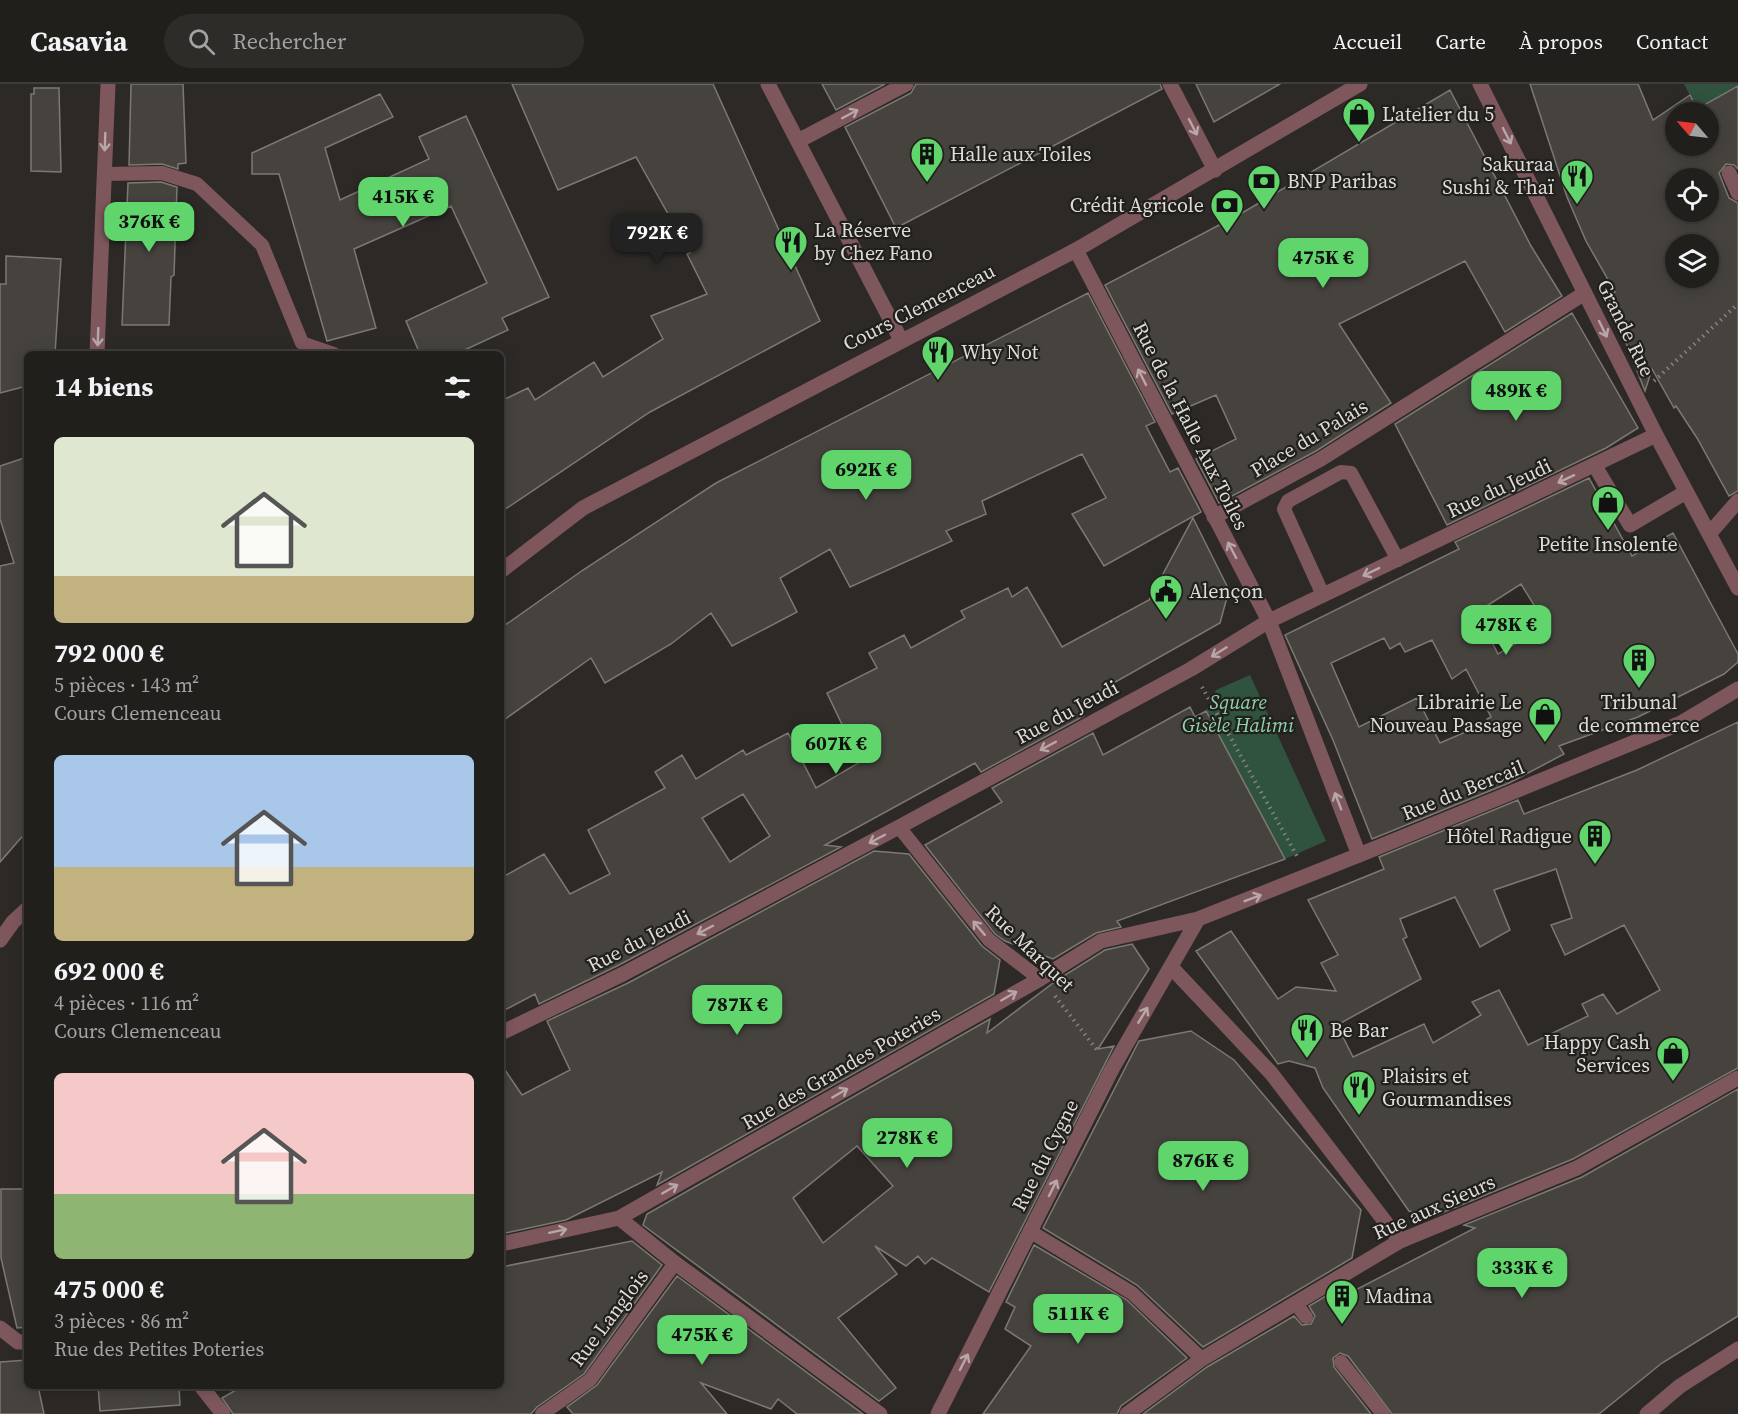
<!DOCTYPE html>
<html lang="fr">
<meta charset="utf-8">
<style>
:root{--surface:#211f1c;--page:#2d2c29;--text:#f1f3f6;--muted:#a2a2a3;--line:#3e3d3b;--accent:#5fd56b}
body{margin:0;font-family:"Source Serif 4",serif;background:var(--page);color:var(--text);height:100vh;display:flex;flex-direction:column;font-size:22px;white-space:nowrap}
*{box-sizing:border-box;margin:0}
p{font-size:20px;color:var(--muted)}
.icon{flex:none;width:33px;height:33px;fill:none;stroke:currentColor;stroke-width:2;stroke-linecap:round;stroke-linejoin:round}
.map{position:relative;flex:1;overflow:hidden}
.details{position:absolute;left:24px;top:267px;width:480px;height:1038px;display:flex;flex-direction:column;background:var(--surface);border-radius:9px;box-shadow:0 3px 15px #0003,0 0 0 2px var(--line)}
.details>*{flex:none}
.needle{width:39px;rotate:298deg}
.controls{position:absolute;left:1665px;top:18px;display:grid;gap:12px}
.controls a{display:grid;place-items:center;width:54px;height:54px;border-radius:50%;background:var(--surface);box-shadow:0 3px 15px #0003,0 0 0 2px var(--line);font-size:30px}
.price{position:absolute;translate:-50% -51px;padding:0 14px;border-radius:12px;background:var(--accent);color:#111;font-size:20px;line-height:39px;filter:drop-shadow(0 2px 3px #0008)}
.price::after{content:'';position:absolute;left:50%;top:36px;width:18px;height:14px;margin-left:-9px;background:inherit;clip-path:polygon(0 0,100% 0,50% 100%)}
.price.current{background:#222;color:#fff}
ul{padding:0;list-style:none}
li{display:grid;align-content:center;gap:12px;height:318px;padding:0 30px}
li span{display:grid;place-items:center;height:186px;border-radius:9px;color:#555}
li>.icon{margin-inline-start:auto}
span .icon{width:108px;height:108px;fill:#fffc;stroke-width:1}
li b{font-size:26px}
h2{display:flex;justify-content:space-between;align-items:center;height:72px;padding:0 30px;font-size:26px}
header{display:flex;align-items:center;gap:36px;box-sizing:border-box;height:84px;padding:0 30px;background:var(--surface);border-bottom:2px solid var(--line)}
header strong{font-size:28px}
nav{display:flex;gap:33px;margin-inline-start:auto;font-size:21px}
.search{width:420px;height:54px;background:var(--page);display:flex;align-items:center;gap:15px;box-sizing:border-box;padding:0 21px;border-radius:33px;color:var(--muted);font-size:22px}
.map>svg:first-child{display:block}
.green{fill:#305340}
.building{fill:#46433f;stroke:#7c7974;stroke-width:1.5;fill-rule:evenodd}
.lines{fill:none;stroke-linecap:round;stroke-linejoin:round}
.path{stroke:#858280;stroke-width:4;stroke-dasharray:1.5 4.5;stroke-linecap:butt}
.service{stroke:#7e575d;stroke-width:14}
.pedestrian{stroke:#7e575d;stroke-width:15}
.minor{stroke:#7e575d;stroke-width:15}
.tertiary{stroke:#7e575d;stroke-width:15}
.oneway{stroke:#b8a7a8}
.labels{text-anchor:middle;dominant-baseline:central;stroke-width:4.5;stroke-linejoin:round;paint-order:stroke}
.poi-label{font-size:20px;fill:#dedcda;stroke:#22201c;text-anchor:start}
.street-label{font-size:20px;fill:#dedcda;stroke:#22201c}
.park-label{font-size:20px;font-style:italic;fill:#8fd2ad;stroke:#22201c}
</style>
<header>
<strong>Casavia</strong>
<div class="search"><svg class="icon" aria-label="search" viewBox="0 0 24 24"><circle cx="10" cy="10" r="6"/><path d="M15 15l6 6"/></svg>Rechercher</div>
<nav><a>Accueil</a><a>Carte</a><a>À propos</a><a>Contact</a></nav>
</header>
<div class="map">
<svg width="1738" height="1330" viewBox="0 0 1738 1330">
<rect width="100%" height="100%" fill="#2c2926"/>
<path class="green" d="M1684,0H1738V4L1697,25Z
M1250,591L1326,757L1285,775L1206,627L1216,606Z"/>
<path class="building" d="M131,0H183L186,79L178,80V85L162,80L129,81Z
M512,0H713L820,237L650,328L501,428V317L528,304L535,316L594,278L603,293L663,255L651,232L707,210L687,170L690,169L636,73L558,106Z
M822,0H885L836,26Z
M916,0H1160L1162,5L896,144L845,43L911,9Z
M1196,0H1280L1214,38Z
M1530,0H1638L1653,36L1690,11L1697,25L1738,2V85L1734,81L1726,80L1719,89L1729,114L1738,119V407L1729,412L1697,354L1676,322L1674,324L1652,285L1645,307L1608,213L1615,208L1586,157L1567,113ZM1676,28H1708V62H1676ZM1676,94H1708V128H1676ZM1676,160H1708V194H1676Z
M34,4H59L61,88L31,87V10H34Z
M1450,6L1531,162L1562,212L1505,248L1465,177L1339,240L1391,319L1316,367L1219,419L1196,375L1236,355L1216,311L1172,330L1105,201L1242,129Z
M380,10L393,33L325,64L340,116L429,75L419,53L466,32L549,213L502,234L508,246L456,270H420L406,237L487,199L451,122L354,165L376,244L327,257L279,90H252V69Z
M161,98L177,103L174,191L171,193L169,241H122L128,99Z
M6,172L61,175L55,270H27V302L0,309V200H6Z
M1088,209L1155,338L1146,342L1170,388L1178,384L1201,428L1104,482L1072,430L1106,414L1082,370L982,417L986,430L946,447L952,457L850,503L830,465L780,494L797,528L732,562L711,529L671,560L605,599L591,574L501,638V544L583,486L716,399Z
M1572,229L1638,344L1606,364L1447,441L1395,340Z
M27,373V747L0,778V482L14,479L0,435V382Z
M1589,394L1632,472L1673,449L1738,570V578L1724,590L1638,633L1559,662L1564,670L1509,699L1372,755L1333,656L1285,551L1459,465L1455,458ZM1521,500L1547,542L1498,570L1477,528ZM1384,554L1390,565L1400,559L1405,568L1432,556L1452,595L1466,585L1491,633L1487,635L1489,638L1440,659L1417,614L1359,643L1331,579Z
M1193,434L1229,506L1220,539L1078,619L1084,632L981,688L975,679L825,761L841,763L619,881L539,920L535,910L501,928V794L544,770L570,810L610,790L588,746L665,704L655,688L682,671L696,695L743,666L746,671L788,649L816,704L860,678L827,609L877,584L869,569L904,551L911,564L965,534L961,527L1008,504L1012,513L1027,503L1062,563L1149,516ZM743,710L770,752L730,778L702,734Z
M1190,623L1195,633L1206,627L1285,775L1117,837L1121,843L1096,849L1053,875L1005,857L995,850L925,761L1002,718L992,704L1093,649L1103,671Z
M1738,638V984L1573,1075L1432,1133L1409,1127L1323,1004L1315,984L1289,977L1278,980L1196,867L1231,847L1278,915L1296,903L1336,907L1321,879L1338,871L1308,816L1384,785L1379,773L1518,716L1524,730L1637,686ZM1556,785L1572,834L1551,841L1565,871L1624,841L1660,906L1617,930L1603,910L1582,920L1588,932L1528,961L1499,906L1472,918L1481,931L1433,959L1424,940L1353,973L1337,941L1421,895L1403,855L1407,853L1400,835L1455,813L1480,863L1510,846L1494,806Z
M874,767L909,770L982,862L1000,876L994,910L657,1101L662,1088L566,1136L501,1150V980L522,1011L570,986L547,937L628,899Z
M1132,860L1149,885L1098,965L1114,962L989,1208L932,1174L925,1180L918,1172L906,1182L875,1162L897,1190L838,1234L896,1304L879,1317L643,1141L647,1130L990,935L987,949L1057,896L1105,866ZM857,1062L893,1102L823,1159L793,1114Z
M1191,947L1234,976L1361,1126L1352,1174L1203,1263L1137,1201L1043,1144L1139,957Z
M1738,1005V1232L1662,1279L1599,1330H1392L1348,1272L1340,1269L1333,1274L1334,1283L1371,1330H1143L1207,1283L1294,1232L1302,1241L1311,1240L1315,1232L1309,1222L1348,1199L1346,1211L1475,1144L1464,1141L1582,1093Z
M1,1105H27V1243L17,1244L1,1174Z
M632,1157L662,1181L584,1290L537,1323L531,1330H233L222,1314L243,1302H501V1183Z
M1034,1161L1127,1216L1187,1274L1121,1322L1117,1330H983L1031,1262L1005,1245L1015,1223L1006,1218Z
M677,1192L863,1330H797L778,1315L771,1325L701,1299L727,1330H573L567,1323L597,1301Z
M27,1276V1302H38L44,1330H0V1278Z
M98,1302H179L180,1321L100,1327Z"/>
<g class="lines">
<path class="path" d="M1654,297L1738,220
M1202,603L1297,772
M1055,912L1097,966"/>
<path class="service" d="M104,90L162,89L197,100L262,161L302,259L334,270
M1323,511L1284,425L1288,417L1341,388L1351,389L1398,476
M899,743L989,856L1040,895
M1031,1148L1132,1209L1202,1275
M1296,1220L1306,1233
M1341,1278L1383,1330
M542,1330L590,1296L675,1179"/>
<path class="pedestrian" d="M1729,89L1738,109
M1656,351L1738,504
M1595,382L1630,441L1686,408
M1709,450L1738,417
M1359,771L1681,639L1738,605
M1172,884L1271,989L1400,1157
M1127,1330L1202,1275L1400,1157L1577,1084L1738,994"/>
<path class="minor" d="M768,0L901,256
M1170,0L1215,86
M798,57L906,0
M97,270L108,0
M1214,433L1321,375L1585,209
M501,949L623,890L899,743L1191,585L1269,537L1656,351L1480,0
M619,1134L675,1179L880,1330
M501,1160L619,1134L1040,895L1101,857L1198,835L1359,771L1269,537L1076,166
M0,1244L18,1258H27
M201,1302L223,1330
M938,1330L1112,985L1198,835"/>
<path class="tertiary" d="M501,487L583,424L1076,166L1360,0
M0,856L13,838L27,825
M1647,1330L1680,1302L1738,1265"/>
</g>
<defs><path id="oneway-shaft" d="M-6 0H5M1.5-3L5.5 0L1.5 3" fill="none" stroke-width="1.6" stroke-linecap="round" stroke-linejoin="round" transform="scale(1.5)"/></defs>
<g class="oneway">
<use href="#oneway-shaft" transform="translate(850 30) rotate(-28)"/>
<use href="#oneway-shaft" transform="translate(1193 43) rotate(63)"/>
<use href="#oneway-shaft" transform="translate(1507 52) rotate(63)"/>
<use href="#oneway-shaft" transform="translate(105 58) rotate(92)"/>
<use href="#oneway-shaft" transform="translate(1603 245) rotate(64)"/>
<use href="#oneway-shaft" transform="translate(98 253) rotate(92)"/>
<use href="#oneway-shaft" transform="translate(1142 293) rotate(-117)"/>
<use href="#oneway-shaft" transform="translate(1566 395) rotate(155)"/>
<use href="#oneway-shaft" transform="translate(1232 466) rotate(-118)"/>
<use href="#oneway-shaft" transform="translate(1371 488) rotate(154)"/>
<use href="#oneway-shaft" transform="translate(1219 568) rotate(148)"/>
<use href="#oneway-shaft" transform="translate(1048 662) rotate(152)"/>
<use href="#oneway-shaft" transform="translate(1338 717) rotate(-111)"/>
<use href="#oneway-shaft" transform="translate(877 755) rotate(152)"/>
<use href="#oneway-shaft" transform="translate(1253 814) rotate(-21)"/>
<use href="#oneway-shaft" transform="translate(979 844) rotate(-130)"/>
<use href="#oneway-shaft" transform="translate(705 846) rotate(152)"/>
<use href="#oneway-shaft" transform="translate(1009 912) rotate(-30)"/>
<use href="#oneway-shaft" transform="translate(1143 931) rotate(-59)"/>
<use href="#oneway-shaft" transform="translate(840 1009) rotate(-30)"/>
<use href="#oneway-shaft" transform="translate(1053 1104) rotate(-63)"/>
<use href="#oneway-shaft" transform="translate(670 1105) rotate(-30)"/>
<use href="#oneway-shaft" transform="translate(558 1147) rotate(-12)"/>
<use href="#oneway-shaft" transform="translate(964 1278) rotate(-63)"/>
</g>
<defs>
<symbol id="shop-pin" viewBox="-11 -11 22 30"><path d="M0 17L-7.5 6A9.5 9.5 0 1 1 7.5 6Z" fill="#5fd56b" stroke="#22201c"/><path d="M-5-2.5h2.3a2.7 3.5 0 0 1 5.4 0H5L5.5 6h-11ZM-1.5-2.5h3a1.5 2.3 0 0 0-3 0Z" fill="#111"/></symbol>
<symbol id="building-pin" viewBox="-11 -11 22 30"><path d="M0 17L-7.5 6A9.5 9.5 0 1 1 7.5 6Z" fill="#5fd56b" stroke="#22201c"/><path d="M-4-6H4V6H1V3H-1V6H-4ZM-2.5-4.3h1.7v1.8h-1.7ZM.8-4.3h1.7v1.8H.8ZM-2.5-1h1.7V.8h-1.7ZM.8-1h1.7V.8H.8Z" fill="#111"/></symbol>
<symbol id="restaurant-pin" viewBox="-11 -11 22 30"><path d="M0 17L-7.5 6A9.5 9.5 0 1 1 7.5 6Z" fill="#5fd56b" stroke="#22201c"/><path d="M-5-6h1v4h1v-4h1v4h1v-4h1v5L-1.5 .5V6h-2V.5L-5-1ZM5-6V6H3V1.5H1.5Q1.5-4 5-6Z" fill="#111"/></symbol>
<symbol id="bank-pin" viewBox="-11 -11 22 30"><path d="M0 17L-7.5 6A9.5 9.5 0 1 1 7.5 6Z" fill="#5fd56b" stroke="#22201c"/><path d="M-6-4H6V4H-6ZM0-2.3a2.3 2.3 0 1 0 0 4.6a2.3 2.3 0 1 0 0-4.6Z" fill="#111"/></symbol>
<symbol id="civic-pin" viewBox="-11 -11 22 30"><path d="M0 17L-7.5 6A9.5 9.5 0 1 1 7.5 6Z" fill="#5fd56b" stroke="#22201c"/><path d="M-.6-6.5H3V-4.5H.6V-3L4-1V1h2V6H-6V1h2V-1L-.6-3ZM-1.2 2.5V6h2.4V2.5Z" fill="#111"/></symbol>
</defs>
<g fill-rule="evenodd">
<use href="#shop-pin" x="1340" y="11" width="38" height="52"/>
<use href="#building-pin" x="908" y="51" width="38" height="52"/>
<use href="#restaurant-pin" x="1558" y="73" width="38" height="52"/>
<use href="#bank-pin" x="1245" y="78" width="38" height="52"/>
<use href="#bank-pin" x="1208" y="102" width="38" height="52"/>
<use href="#restaurant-pin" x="772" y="139" width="38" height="52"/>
<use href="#restaurant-pin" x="919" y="249" width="38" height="52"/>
<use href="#shop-pin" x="1589" y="399" width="38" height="52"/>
<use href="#civic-pin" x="1147" y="488" width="38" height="52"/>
<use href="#building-pin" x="1620" y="557" width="38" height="52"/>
<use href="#shop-pin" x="1526" y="611" width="38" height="52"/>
<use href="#building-pin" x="1576" y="733" width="38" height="52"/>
<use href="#restaurant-pin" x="1288" y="927" width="38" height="52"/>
<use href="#shop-pin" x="1654" y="950" width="38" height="52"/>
<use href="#restaurant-pin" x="1340" y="984" width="38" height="52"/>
<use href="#building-pin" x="1323" y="1193" width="38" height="52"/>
</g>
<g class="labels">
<g class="poi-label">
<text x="1382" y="30">L'atelier du 5</text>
<text x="950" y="70">Halle aux Toiles</text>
<text x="1554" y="80" text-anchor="end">Sakuraa<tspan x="1554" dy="23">Sushi &amp; Thaï</tspan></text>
<text x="1287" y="97">BNP Paribas</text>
<text x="1204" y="121" text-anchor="end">Crédit Agricole</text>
<text x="814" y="146">La Réserve<tspan x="814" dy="23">by Chez Fano</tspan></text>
<text x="961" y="268">Why Not</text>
<text x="1608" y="460" text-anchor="middle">Petite Insolente</text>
<text x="1189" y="507">Alençon</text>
<text x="1522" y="618" text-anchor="end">Librairie Le<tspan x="1522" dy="23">Nouveau Passage</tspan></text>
<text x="1639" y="618" text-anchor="middle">Tribunal<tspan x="1639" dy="23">de commerce</tspan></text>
<text x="1572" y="752" text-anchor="end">Hôtel Radigue</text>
<text x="1330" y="946">Be Bar</text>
<text x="1650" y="958" text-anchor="end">Happy Cash<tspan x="1650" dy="23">Services</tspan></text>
<text x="1382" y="992">Plaisirs et<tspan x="1382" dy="23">Gourmandises</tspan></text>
<text x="1365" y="1212">Madina</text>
</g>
<g class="street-label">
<text transform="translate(919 223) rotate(-27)">Cours Clemenceau</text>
<text transform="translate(1626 244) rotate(64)">Grande Rue</text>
<text transform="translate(1191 342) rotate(63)">Rue de la Halle Aux Toiles</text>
<text transform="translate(1309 354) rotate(-31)">Place du Palais</text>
<text transform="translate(1499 404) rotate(-25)">Rue du Jeudi</text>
<text transform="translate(1067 628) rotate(-28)">Rue du Jeudi</text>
<text transform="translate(1463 706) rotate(-22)">Rue du Bercail</text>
<text transform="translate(639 857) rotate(-27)">Rue du Jeudi</text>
<text transform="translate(1030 864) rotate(44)">Rue Marquet</text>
<text transform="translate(841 984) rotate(-30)">Rue des Grandes Poteries</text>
<text transform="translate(1045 1071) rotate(-63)">Rue du Cygne</text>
<text transform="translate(1434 1123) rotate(-24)">Rue aux Sieurs</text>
<text transform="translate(609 1234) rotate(-53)">Rue Langlois</text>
</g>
<g class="park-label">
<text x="1238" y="618">Square<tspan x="1238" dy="23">Gisèle Halimi</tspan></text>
</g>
</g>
</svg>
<div class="controls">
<a><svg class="needle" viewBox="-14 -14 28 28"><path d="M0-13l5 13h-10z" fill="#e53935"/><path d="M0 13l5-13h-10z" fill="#a2a2a3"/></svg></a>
<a><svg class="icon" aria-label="locate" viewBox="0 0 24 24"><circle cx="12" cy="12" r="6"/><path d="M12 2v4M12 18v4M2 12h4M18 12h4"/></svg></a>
<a><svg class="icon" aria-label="layers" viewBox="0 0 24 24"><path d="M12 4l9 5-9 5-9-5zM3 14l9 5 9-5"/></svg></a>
</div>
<b class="price" style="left:403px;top:144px">415K €</b>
<b class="price" style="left:149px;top:169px">376K €</b>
<b class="price current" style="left:657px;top:180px">792K €</b>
<b class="price" style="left:1323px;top:205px">475K €</b>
<b class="price" style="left:1516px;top:338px">489K €</b>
<b class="price" style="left:866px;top:417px">692K €</b>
<b class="price" style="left:1506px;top:572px">478K €</b>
<b class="price" style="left:836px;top:691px">607K €</b>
<b class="price" style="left:737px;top:952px">787K €</b>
<b class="price" style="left:907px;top:1085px">278K €</b>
<b class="price" style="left:1203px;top:1108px">876K €</b>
<b class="price" style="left:1522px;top:1215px">333K €</b>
<b class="price" style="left:1078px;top:1261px">511K €</b>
<b class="price" style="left:702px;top:1282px">475K €</b>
<section class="details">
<h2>14 biens<svg class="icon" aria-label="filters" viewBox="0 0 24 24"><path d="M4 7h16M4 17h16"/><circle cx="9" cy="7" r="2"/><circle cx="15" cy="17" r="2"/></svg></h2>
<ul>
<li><span style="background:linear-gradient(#dfe7d0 75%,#c2b280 0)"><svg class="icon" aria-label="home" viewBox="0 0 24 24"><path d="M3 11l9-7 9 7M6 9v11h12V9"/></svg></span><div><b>792 000 €</b><p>5 pièces · 143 m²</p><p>Cours Clemenceau</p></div></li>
<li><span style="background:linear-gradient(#a9c7e8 60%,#c2b280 0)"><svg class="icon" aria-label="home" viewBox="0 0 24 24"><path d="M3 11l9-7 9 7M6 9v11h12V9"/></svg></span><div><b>692 000 €</b><p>4 pièces · 116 m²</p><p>Cours Clemenceau</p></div></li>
<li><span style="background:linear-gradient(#f6c9c9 65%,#8fb573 0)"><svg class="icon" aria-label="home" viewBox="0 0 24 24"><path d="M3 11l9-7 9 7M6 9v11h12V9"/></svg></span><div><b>475 000 €</b><p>3 pièces · 86 m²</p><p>Rue des Petites Poteries</p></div></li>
</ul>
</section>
</div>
